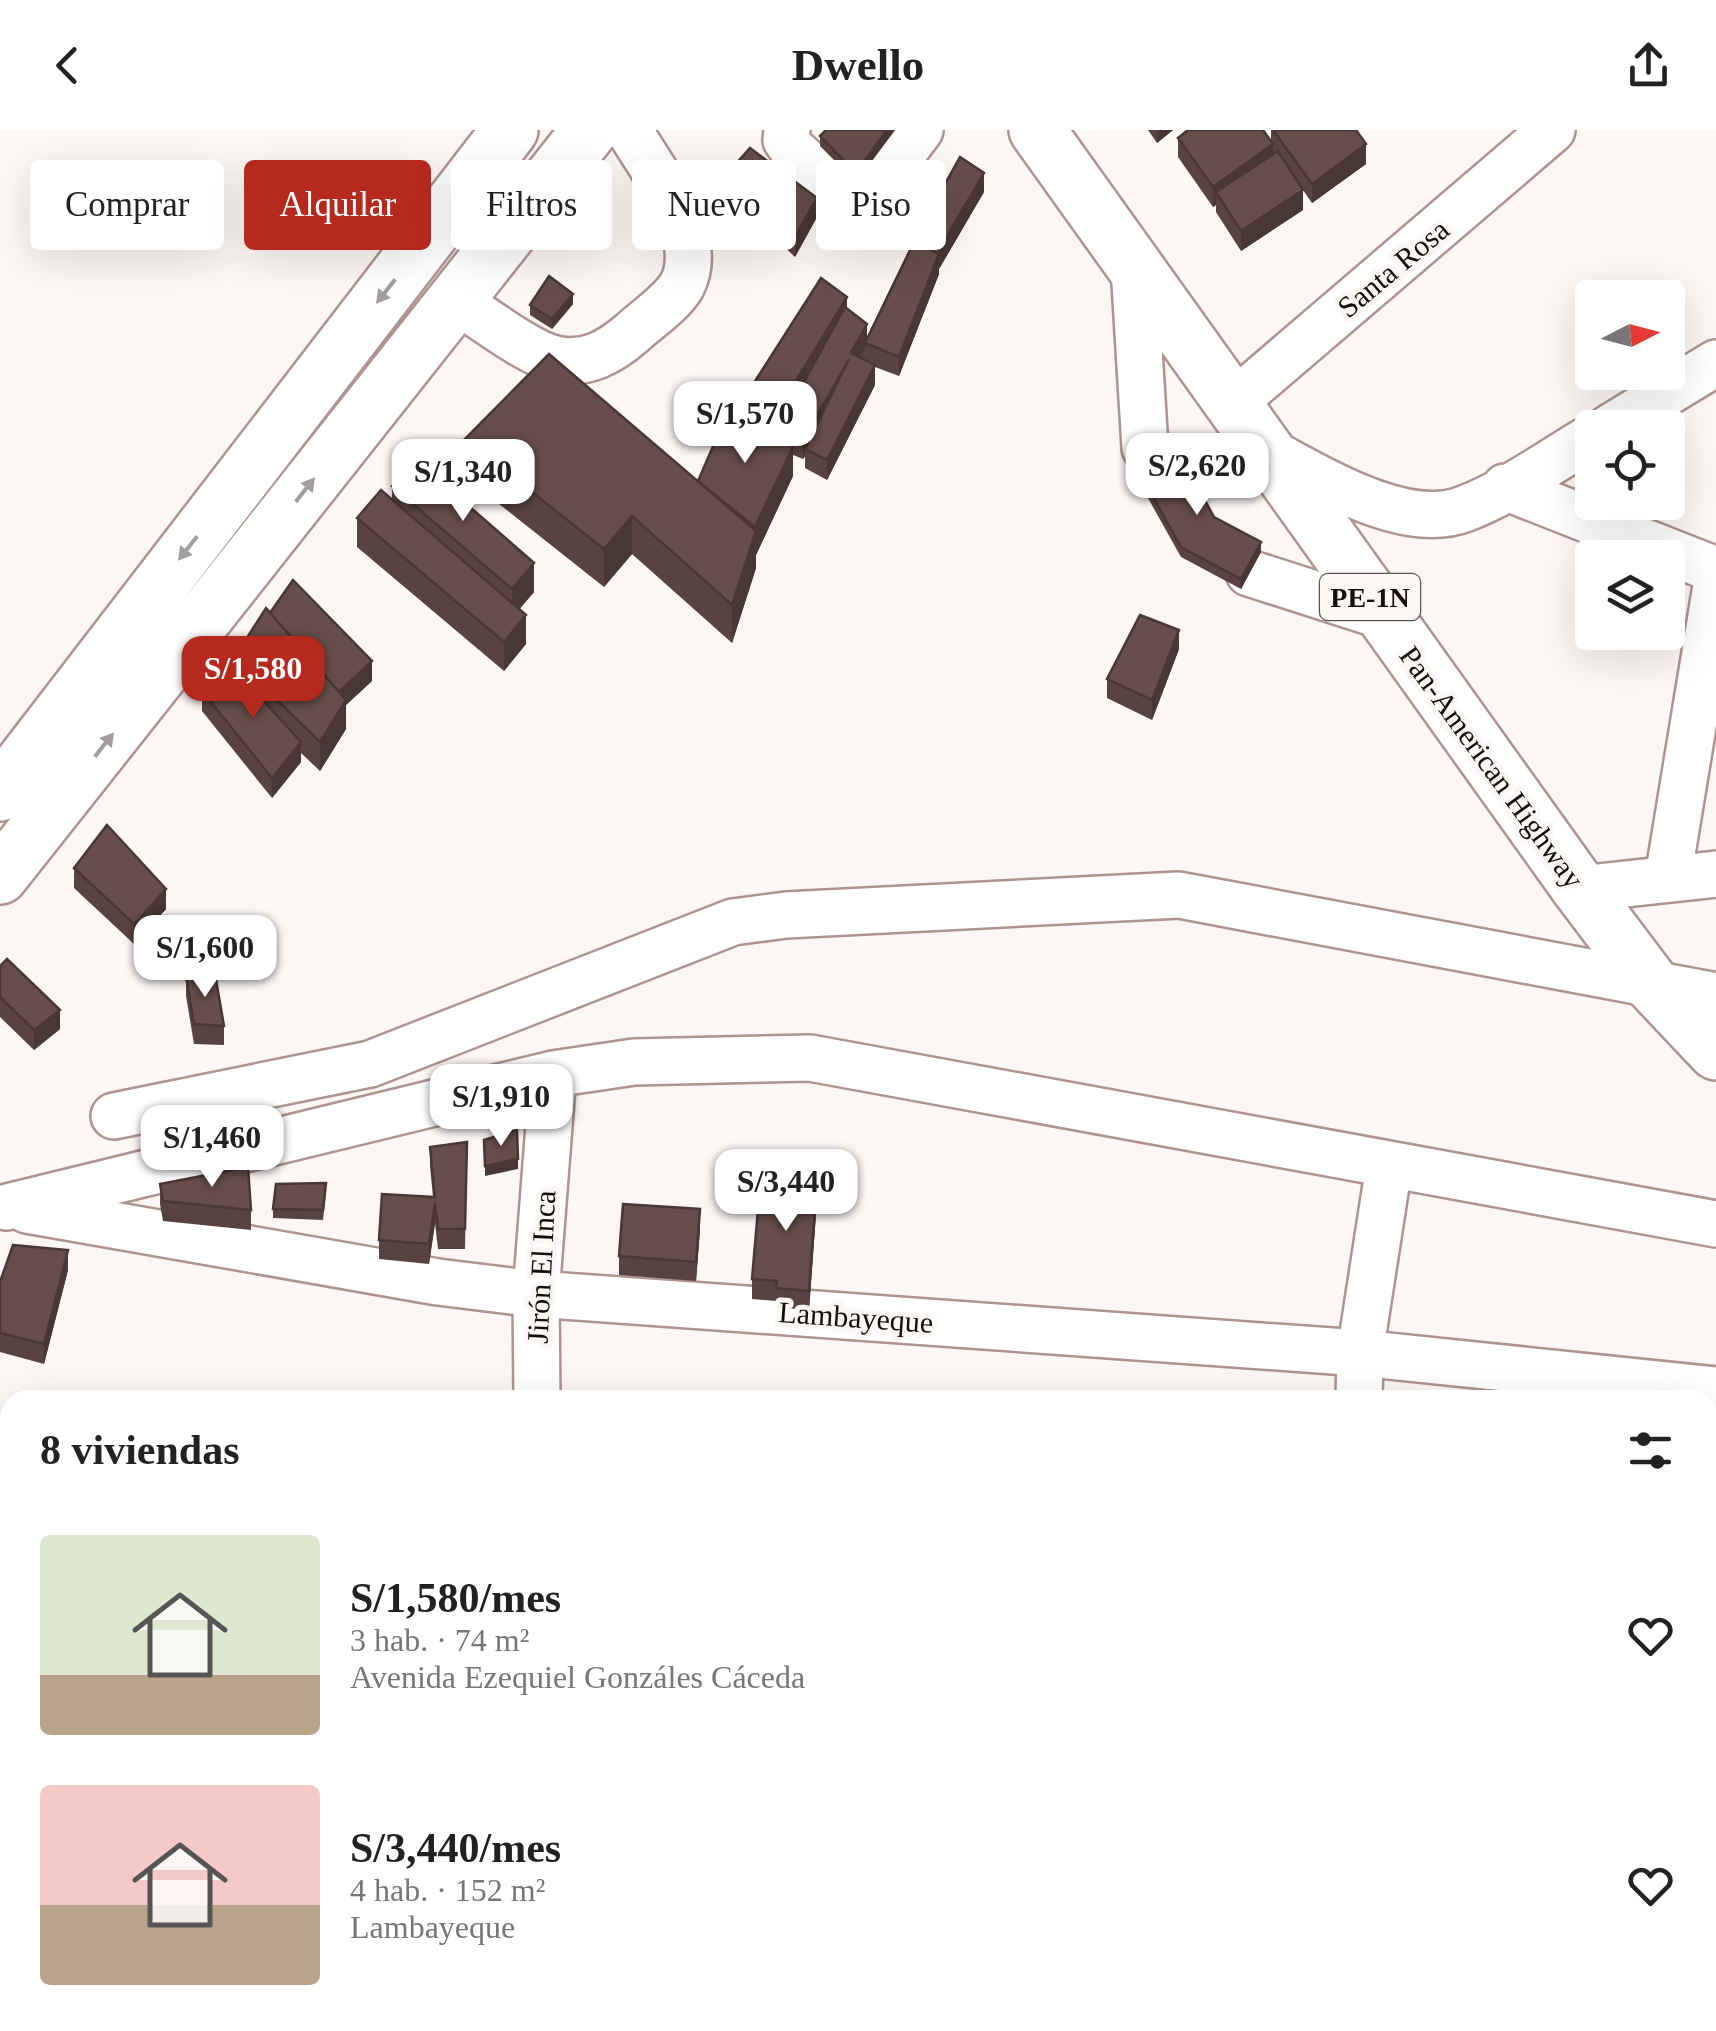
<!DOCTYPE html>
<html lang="es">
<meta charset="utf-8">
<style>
:root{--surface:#fff;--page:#f6f6f6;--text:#222;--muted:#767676;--accent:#b7291d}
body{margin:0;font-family:"Times New Roman",serif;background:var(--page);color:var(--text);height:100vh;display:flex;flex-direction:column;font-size:38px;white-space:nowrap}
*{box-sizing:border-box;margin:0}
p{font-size:32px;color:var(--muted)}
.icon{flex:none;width:55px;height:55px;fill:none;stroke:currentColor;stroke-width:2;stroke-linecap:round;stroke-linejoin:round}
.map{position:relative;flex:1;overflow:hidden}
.details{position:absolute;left:0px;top:1260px;width:1718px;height:642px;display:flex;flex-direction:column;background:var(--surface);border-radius:30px 30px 0 0;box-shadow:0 10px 40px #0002}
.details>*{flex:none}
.banner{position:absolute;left:30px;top:30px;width:1000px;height:90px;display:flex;gap:20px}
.needle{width:65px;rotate:84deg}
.buttons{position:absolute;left:1575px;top:150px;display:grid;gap:20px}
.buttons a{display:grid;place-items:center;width:110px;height:110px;border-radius:10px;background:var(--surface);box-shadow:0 10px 40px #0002;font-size:50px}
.price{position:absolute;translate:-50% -85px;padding:0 22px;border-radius:20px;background:#fff;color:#222;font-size:32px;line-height:65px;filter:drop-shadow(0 2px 5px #0008)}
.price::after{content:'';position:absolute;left:50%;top:60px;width:30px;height:22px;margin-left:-15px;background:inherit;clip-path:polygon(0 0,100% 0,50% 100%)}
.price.current{background:var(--accent);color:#fff}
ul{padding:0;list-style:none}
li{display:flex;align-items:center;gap:30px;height:250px;padding:0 40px}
li span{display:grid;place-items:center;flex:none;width:280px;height:200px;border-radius:10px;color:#555}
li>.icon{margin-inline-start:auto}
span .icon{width:120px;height:120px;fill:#fffc;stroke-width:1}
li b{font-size:42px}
h2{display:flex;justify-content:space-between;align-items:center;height:120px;padding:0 40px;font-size:42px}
.pill{padding:0 35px;border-radius:10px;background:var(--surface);box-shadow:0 10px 40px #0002;font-size:35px;line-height:90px}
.pill.current{background:var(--accent);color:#fff}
header{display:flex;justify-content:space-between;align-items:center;height:130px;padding:0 40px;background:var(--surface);font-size:45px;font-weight:700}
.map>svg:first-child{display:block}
.cemetery{fill:url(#cemetery-stones)}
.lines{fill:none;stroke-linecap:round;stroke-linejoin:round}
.minor-casing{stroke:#af938e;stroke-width:50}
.major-casing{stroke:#af938e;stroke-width:60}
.highway-casing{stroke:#af938e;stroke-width:60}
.minor{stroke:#fff;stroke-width:45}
.major{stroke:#fff;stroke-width:55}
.highway{stroke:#fff;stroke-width:55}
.wall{fill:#594340}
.shaded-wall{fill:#483734}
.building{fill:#674e4a;stroke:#483734;stroke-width:2.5}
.oneway{fill:#a29e9d}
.labels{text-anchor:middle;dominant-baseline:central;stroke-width:10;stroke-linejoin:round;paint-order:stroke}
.shield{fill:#fcf6f5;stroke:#5b5251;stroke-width:2.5}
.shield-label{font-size:28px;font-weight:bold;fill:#160c0b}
.street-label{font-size:30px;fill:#160c0b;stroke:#fcf6f5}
</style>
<header><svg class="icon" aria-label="back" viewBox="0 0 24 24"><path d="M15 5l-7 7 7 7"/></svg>Dwello<svg class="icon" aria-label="share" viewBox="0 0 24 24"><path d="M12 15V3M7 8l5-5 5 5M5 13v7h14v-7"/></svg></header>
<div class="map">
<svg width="1716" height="1901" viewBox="0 0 1716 1901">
<defs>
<pattern id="cemetery-stones" width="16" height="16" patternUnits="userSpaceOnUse" patternTransform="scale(2.5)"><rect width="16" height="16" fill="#fcd1ca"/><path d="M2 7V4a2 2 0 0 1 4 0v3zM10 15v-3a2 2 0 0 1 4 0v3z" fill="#d7b2ac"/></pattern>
</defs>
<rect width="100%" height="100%" fill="#fcf6f5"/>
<path class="cemetery" d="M1708,1348L1716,1349V1901H1395V1892H1708Z"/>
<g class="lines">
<defs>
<path id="minor" d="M787,0L786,10L793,20L853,74L863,76L920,0
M1134,137L1145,318L1161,340
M455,170C481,186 528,223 555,229C586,236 610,222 632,203C647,189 672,173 682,155C707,107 652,40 629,0
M1232,274L1552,0
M1609,298L1716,233
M1268,321C1319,348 1405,402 1464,379C1509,362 1551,331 1592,307
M1505,357L1716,440
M1249,443L1383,486
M1668,748L1716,456
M1580,759L1716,744
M114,986L370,934L733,792L786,785L1179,765L1716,866
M7,1077L553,944L634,932L810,928L1716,1094
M27,1080L438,1152L536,1164L1360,1223L1716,1260
M537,1270L536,1164L553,944
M1359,1270L1360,1223L1389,1036
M0,1476L10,1477
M33,1892L54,1901
M543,1892V1901
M838,1892V1901
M1363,1892V1901"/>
<path id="major" d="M0,663L510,0
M0,746L590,0"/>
<path id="highway" d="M1037,0L1580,759L1651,853L1716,922"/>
</defs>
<use href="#minor" class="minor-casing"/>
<use href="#major" class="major-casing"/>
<use href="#highway" class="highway-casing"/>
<use href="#minor" class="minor"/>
<use href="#major" class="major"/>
<use href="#highway" class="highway"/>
</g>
<path class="wall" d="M895,0L856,52L820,16V6Z
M1148,0H1173L1157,13Z
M1271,0H1356L1366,34L1312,73L1303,60V80L1241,121L1216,82V75L1213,77L1178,27V8L1271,12Z
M727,44L817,87L795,127L727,63Z
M984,62L939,139V144L899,246L875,237V255L827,350L805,338V326L803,329L793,325V346L756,425V438L732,513L632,424L604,457L465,347V309L698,351L736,281L847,178L867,209L916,113V106Z
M573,174L552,199L530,185V175Z
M1139,342L1214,387L1261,422L1241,459L1181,427L1139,352Z
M392,356L534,462L519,479L526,514L504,541L357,417V388L392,369Z
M270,483L372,551L346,575V599L320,641L301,623V632L272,668L202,581V561L234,538V528Z
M1179,519L1152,590L1107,568V549Z
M74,738L166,779L134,814L74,758Z
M0,836L60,899L34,920L0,887Z
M186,846L224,896V915L194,914L186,866Z
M467,1012L465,1119H438L435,1093L429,1134L379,1129V1110L433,1067L430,1036V1017Z
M160,1054L251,1080V1100L163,1091L160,1074Z
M326,1063L323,1090L273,1088V1079Z
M817,1070L809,1180L776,1177V1171L752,1169V1149Z
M700,1099L696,1151L619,1145V1126Z
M68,1140L44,1234L0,1222V1152Z
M0,1715H10L9,1875L0,1867Z
M134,1892H157V1901H134Z"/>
<path class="shaded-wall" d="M887,0H895L856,52V43Z
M1157,0H1173L1157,13Z
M1273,14V34L1216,62V75L1213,77V57Z
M1366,14V34L1312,73V54Z
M984,43V62L939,139V144L899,246V227L939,125V120Z
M1303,60V80L1241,121V101Z
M817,68V87L795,127V107Z
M573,164V174L552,199V189Z
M847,167V187L764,322V302Z
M867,194V214L865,213V218L851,242V223Z
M849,229L805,319V326L803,329V310Z
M875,235V255L827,350V330Z
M793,317V346L756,425V438L732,513V475L755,403V397Z
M632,386V424L604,457V419Z
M1261,412V422L1241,459V449Z
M534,433V462L512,488V459Z
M526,485V514L504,541V512Z
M1179,500V519L1152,590V570Z
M372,531V551L346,575V599L320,641V612L339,563Z
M301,612V632L272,668V648Z
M166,759V779L134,814V794Z
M60,880V899L34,920V900Z
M518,1029V1039L485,1046V1036Z
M817,1050V1070L809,1180V1161Z
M435,1073V1093L429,1134V1114Z
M700,1079V1099L696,1151V1132Z
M68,1120V1140L44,1234V1214Z
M10,1630L8,1685L0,1688V1659Z"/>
<path class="building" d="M826,0H887L856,43L820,6Z
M1188,0H1263L1273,14L1213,57L1178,8Z
M1273,0H1356L1366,14L1312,54Z
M750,18L817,68L795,107L727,44Z
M1278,21L1303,60L1241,101L1216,62Z
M960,27L984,43L939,120L916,106Z
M914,112L939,124L899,227L865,213Z
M549,146L573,164L552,189L530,175Z
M821,148L847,167L766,300L736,281Z
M845,177L867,194L851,223L875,235L827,330L805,319L849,229L803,310L779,298Z
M549,224L756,401L732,475L632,386L604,419L465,309Z
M730,277L793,317L755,397L698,351Z
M1178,321L1214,387L1261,412L1241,449L1181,417L1139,342Z
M415,329L534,433L512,459L392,356Z
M381,360L526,485L504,512L357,388Z
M293,450L372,531L339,562L270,483Z
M266,478L346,570L320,612L234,528Z
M1140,485L1179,500L1152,570L1107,549Z
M234,538L301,612L272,648L202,561Z
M107,695L166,759L134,794L74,738Z
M7,829L60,880L34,900L0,867V836Z
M215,844L224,896L194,894L186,846Z
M517,1000L518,1029L485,1036L484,1010Z
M467,1012L465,1099H438L435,1073L429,1114L379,1110L382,1064L435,1067L430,1017Z
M248,1037L251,1080L163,1071L160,1054Z
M785,1048L817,1050L809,1161L776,1158L777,1151L752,1149L760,1056L784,1058Z
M326,1053L323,1080L273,1079L276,1054Z
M623,1074L700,1079L696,1132L619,1126Z
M13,1115L68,1120L44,1214L0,1203V1152Z
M0,1494L10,1495V1630L8,1656L0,1659Z
M0,1715H10L9,1856L0,1847Z
M168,1892H189V1901H167Z
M300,1892H332V1901H300Z"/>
<defs><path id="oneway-solid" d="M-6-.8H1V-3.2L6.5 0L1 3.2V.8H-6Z" transform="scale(2.5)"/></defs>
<g class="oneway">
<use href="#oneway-solid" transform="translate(386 161) rotate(128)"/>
<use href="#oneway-solid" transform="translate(305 360) rotate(-52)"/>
<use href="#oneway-solid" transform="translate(188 418) rotate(128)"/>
<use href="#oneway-solid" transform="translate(104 615) rotate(-52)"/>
</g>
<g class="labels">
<rect class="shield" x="1320" y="444" width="100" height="46" rx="8"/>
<g class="shield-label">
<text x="1370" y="467">PE-1N</text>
</g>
<g class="street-label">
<text transform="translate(1393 138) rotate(-40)">Santa Rosa</text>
<text transform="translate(1492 637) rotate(54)">Pan-American Highway</text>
<text transform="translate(541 1137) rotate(-87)">Jirón El Inca</text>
<text transform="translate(856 1187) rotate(4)">Lambayeque</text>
</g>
</g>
</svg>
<div class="buttons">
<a><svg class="needle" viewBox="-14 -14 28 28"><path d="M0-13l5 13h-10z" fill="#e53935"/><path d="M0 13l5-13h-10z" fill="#767676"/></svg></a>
<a><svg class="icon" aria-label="locate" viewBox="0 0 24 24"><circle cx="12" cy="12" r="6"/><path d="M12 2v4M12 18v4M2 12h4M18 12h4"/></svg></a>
<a><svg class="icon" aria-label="layers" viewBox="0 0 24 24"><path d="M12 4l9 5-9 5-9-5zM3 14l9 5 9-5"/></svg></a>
</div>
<b class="price" style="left:745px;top:336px">S/1,570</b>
<b class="price" style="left:1197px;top:388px">S/2,620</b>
<b class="price" style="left:463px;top:394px">S/1,340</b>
<b class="price current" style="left:253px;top:591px">S/1,580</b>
<b class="price" style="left:205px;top:870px">S/1,600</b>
<b class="price" style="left:501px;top:1019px">S/1,910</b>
<b class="price" style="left:212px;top:1060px">S/1,460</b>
<b class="price" style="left:786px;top:1104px">S/3,440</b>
<div class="banner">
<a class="pill">Comprar</a>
<a class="pill current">Alquilar</a>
<a class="pill">Filtros</a>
<a class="pill">Nuevo</a>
<a class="pill">Piso</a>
</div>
<section class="details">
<h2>8 viviendas<svg class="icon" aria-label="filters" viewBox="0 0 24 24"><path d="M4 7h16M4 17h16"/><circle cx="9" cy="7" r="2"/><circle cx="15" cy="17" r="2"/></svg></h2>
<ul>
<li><span style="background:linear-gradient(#dfe7d0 70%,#b9a48a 0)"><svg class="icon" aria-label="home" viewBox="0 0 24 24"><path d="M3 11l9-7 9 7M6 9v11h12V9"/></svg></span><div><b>S/1,580/mes</b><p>3 hab. · 74 m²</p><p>Avenida Ezequiel Gonzáles Cáceda</p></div><svg class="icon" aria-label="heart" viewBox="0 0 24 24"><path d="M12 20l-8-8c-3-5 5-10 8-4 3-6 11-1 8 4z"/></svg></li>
<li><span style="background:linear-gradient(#f6c9c9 60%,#b9a48a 0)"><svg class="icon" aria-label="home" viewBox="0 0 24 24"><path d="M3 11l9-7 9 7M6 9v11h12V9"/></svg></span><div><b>S/3,440/mes</b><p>4 hab. · 152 m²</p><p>Lambayeque</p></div><svg class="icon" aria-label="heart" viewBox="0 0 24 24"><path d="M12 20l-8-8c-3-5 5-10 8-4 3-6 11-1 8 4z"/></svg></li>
</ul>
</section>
</div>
